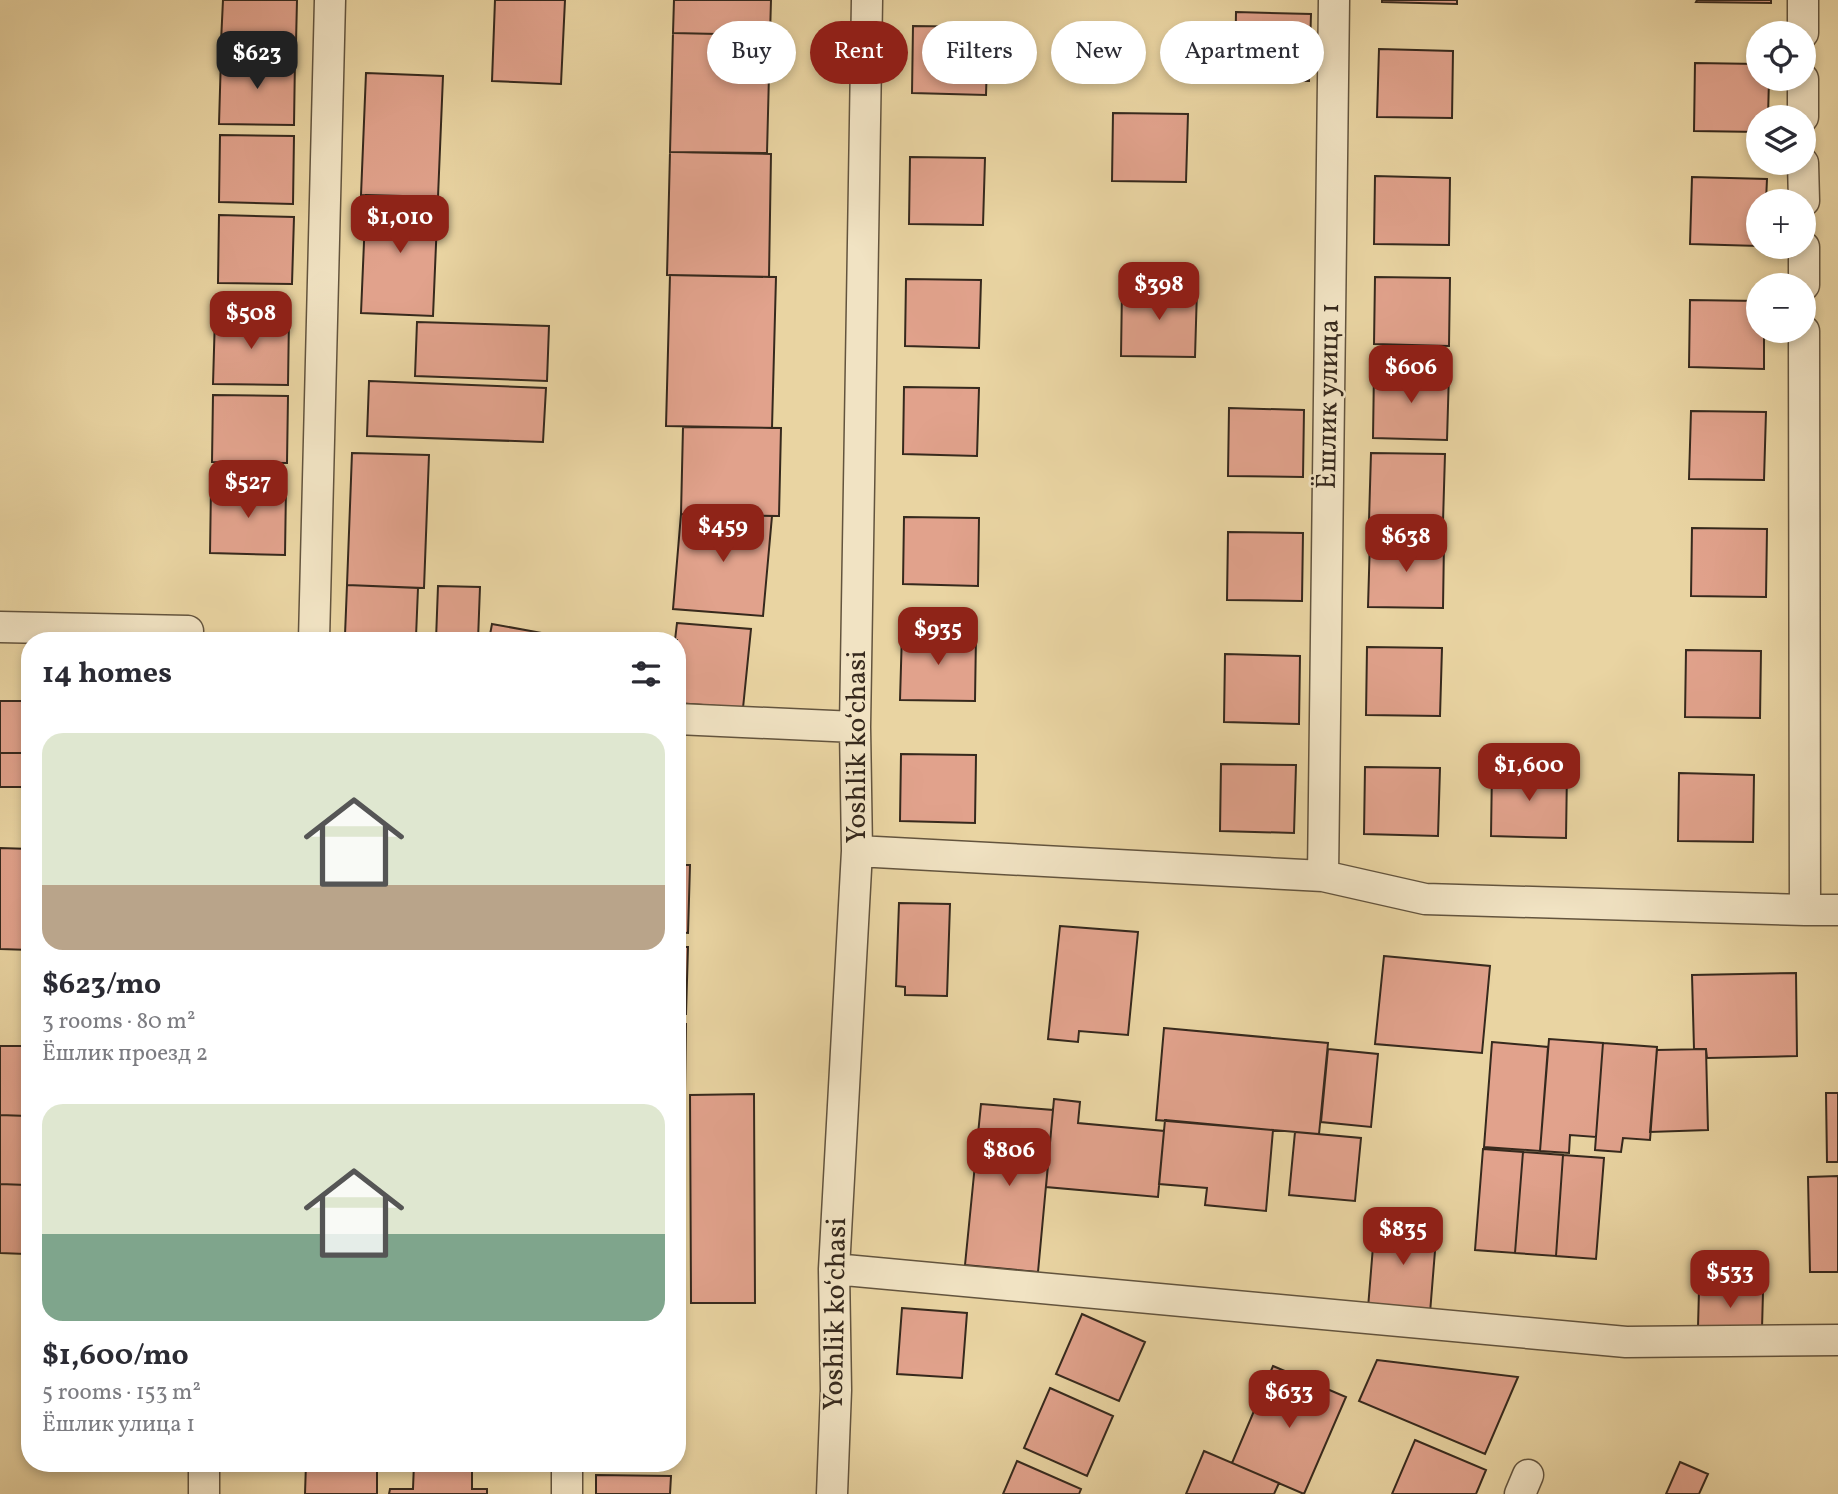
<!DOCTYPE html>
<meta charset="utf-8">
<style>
:root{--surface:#fff;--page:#f7f7f7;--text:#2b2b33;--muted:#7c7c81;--accent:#8f2418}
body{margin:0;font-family:Vollkorn,serif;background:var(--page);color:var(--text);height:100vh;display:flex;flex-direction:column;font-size:26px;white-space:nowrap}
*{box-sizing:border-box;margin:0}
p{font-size:23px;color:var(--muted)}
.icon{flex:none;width:38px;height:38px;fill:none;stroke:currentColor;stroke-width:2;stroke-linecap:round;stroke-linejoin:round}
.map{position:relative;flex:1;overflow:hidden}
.details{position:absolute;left:21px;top:632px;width:665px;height:840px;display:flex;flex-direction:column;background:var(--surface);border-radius:28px;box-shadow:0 4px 10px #0003}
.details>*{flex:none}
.top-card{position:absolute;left:707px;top:21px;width:665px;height:63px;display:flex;gap:14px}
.fabs{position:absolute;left:1746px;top:21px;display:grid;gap:14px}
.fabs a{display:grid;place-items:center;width:70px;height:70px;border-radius:50%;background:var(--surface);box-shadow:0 4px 10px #0003;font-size:35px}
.price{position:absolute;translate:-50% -60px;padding:0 16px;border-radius:14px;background:var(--accent);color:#fff;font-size:23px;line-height:46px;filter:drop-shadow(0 2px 4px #0008)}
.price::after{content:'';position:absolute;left:50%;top:42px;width:21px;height:16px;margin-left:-10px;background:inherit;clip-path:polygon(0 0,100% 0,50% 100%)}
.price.current{background:#222;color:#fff}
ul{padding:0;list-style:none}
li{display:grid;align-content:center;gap:14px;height:371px;padding:0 21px}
li span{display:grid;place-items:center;height:217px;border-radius:21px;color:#555}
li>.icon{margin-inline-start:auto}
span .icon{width:126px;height:126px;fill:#fffc;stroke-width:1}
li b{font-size:30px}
h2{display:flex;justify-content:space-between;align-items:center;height:84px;padding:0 21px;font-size:30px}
.chip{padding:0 24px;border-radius:32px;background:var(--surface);box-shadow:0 4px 10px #0003;font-size:24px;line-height:63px}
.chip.current{background:var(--accent);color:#fff}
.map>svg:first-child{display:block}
.building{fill:#e1a28c;stroke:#36291d;stroke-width:2}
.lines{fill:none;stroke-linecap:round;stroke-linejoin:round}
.street-casing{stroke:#63543e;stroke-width:33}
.street{stroke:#f1e3c3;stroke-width:30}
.labels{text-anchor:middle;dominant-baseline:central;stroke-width:5;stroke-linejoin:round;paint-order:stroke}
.street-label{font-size:28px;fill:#36291d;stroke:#f1e3c3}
</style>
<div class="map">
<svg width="1838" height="1494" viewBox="0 0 1838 1494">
<rect width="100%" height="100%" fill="#e9d4a2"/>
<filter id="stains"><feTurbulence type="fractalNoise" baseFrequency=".00286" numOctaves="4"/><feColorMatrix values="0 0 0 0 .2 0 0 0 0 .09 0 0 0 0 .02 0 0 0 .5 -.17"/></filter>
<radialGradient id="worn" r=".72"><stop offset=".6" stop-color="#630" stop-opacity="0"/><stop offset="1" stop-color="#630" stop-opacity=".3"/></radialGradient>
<path class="building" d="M223,0H297L296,43L221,42Z
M495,0H565L561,84L492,81Z
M674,0H771L770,35L673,33Z
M1382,0H1457V4L1382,2Z
M1697,0H1771V3L1696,2Z
M1236,12L1311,14L1309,81L1235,80Z
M913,26L988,27L986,95L912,93Z
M673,33L770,35L767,153L670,152Z
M1379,49L1453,51L1452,118L1377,117Z
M221,56L295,58L294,125L219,124Z
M1695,63L1759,64V79H1769L1768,117H1759V132L1694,131Z
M366,73L443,76L438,197L361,195Z
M1113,113L1188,114L1186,182L1112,181Z
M220,135L294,136L293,204L219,202Z
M670,152L771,154L769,277L667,275Z
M910,157L985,158L983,225L909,224Z
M1375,176L1450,178L1449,245L1374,244Z
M1692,177L1767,179L1766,201H1759V246L1690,244Z
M366,195L438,197L433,316L361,313Z
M219,215L294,217L292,284L218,283Z
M670,275L776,277L772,428L666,426Z
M1375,277L1450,278L1449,346L1374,344Z
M906,279L981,280L979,348L905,346Z
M1122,288L1197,289L1195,357L1121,356Z
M1690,300L1759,301V331H1764V369L1689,367Z
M215,316L289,317L288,385L213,384Z
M417,322L549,326L547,381L415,376Z
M1374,370L1449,372L1447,440L1373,438Z
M369,381L546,388L543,442L367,436Z
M904,387L979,388L977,456L903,454Z
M213,395L288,396L287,463L212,462Z
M1229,408L1304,410L1303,477L1228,476Z
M1691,411L1766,412L1764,480L1689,479Z
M683,427L781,428L779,516L681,514Z
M352,453L429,455L424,588L347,585Z
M1371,453L1445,454L1443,522L1369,521Z
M211,486L286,487L285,555L210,553Z
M681,514L772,516L763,616L673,609Z
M904,517L979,518L978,586L903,584Z
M1692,528L1767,529L1766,597L1691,596Z
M1228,532L1303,533L1302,601L1227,600Z
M1370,539L1444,541L1443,608L1368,607Z
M347,585L418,588L416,637L345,635Z
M438,586L480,587L478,640H436Z
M677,623L751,629L743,708L677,703V640H675Z
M492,624L542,633L541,640H489Z
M902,632L976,634L975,701L900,700Z
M1367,647L1442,648L1440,716L1366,715Z
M1686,650L1761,651L1760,718L1685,717Z
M1225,654L1300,656L1299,724L1224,722Z
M0,701H30V753H0Z
M0,753H30V787H0Z
M901,754L976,755L975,823L900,821Z
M1221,764L1296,765L1294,833L1220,831Z
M1365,767L1440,768L1438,836L1364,834Z
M1492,768L1567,770L1566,838L1491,836Z
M1679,773L1754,775L1753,842L1678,841Z
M0,848L30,849V950L0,949Z
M677,865H690L688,933L677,932Z
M899,903L950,904L947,996L905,995V987L896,986Z
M1060,926L1138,932L1128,1035L1079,1031L1078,1042L1048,1039Z
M677,947H688L686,1014H677Z
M1384,956L1490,966L1482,1053L1375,1044Z
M1796,973L1797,1056L1707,1058L1706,1049H1694L1692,975Z
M677,1024H686L685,1092H677Z
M1164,1028L1328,1043L1319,1134L1156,1120Z
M1549,1039L1603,1043L1596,1137L1570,1135L1569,1153L1540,1151Z
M1492,1042L1548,1047L1540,1151L1484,1147Z
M1603,1043L1657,1047L1650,1140L1623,1138L1621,1152L1595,1150Z
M0,1046H28L27,1116L0,1115Z
M1328,1049L1378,1054L1371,1127L1321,1122Z
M1706,1049L1708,1130L1650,1132L1657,1050Z
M1826,1093H1838V1162H1827Z
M754,1094L755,1303H691L690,1095Z
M1054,1099L1080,1102L1078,1123L1164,1131L1158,1197L1046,1187Z
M981,1104L1053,1110L1038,1272L965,1265Z
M0,1115L27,1116L26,1185L0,1184Z
M1165,1120L1273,1130L1266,1211L1205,1205L1207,1188L1159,1184Z
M1295,1132L1361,1138L1355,1201L1289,1195Z
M677,1148H684L682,1216H677Z
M1483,1149L1523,1152L1515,1253L1475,1250Z
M1523,1152L1563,1155L1556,1256L1515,1253Z
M1563,1155L1604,1158L1596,1259L1556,1256Z
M1838,1176V1272H1810L1808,1177Z
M0,1184L26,1185L25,1254L0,1253Z
M1375,1222L1437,1226L1430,1313L1368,1308Z
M1699,1290L1763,1292L1762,1329L1698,1327Z
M902,1308L967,1313L962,1378L897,1374Z
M1082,1314L1145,1342L1119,1401L1056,1374Z
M1377,1360L1518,1377L1485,1454L1359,1401Z
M1273,1366L1346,1397L1304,1494L1232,1463Z
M1050,1388L1113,1416L1087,1476L1024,1448Z
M1415,1440L1486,1470L1476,1494H1392Z
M1204,1451L1279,1483L1274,1494H1186Z
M1017,1461L1081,1489L1079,1494H1003Z
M1680,1462L1708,1474L1699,1494H1666Z
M306,1463H377V1494H305Z
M414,1463H472V1489H487V1494H389L390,1489H413Z
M596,1475L671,1476L670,1494H596Z"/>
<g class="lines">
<defs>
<path id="street" d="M1803,0V33
M1803,79V117
M1803,163L1804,201
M1804,247V285
M1804,331L1805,910
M0,627L188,631
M314,640L330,0
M677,719L855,727
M857,851L1323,876L1425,899L1805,910H1838
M1323,876L1334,0
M834,1269L1626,1342L1838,1340
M204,1494V1463
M567,1494V1463
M832,1494L836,1390L834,1269L857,851L855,727L867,0
M1520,1494L1528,1475"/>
</defs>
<use href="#street" class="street-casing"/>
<use href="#street" class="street"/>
</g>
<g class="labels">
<g class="street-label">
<text transform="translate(1329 396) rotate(-89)">Ёшлик улица 1</text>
<text transform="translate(857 747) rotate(-90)">Yoshlik koʻchasi</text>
<text transform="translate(836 1314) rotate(-89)">Yoshlik koʻchasi</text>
</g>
</g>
<rect width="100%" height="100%" filter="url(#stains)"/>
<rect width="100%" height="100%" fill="url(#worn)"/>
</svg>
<div class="fabs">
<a><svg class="icon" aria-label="locate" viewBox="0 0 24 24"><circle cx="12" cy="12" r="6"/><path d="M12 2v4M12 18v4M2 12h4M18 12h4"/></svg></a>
<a><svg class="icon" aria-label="layers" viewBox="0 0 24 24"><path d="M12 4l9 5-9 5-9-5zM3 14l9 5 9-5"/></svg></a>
<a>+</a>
<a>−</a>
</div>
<b class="price current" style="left:257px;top:91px">$623</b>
<b class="price" style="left:400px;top:255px">$1,010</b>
<b class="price" style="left:1159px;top:322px">$398</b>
<b class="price" style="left:251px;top:351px">$508</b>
<b class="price" style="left:1411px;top:405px">$606</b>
<b class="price" style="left:248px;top:520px">$527</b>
<b class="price" style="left:723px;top:564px">$459</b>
<b class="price" style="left:1406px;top:574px">$638</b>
<b class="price" style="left:938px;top:667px">$935</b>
<b class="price" style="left:1529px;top:803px">$1,600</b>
<b class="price" style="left:1009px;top:1188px">$806</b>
<b class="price" style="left:1403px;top:1267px">$835</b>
<b class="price" style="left:1730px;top:1310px">$533</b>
<b class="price" style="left:1289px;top:1430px">$633</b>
<div class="top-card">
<a class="chip">Buy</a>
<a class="chip current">Rent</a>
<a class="chip">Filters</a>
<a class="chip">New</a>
<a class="chip">Apartment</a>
</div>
<section class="details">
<h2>14 homes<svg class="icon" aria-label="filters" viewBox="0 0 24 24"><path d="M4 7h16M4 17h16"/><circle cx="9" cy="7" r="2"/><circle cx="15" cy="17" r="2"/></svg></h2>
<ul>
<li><span style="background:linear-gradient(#dfe7d0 70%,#b9a48a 0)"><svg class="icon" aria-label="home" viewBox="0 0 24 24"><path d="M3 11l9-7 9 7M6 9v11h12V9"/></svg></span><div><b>$623/mo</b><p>3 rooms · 80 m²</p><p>Ёшлик проезд 2</p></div></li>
<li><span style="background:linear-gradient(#dfe7d0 60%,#7fa58c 0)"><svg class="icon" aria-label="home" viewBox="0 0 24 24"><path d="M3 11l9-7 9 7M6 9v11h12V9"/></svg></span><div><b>$1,600/mo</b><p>5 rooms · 153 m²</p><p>Ёшлик улица 1</p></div></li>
</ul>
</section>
</div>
